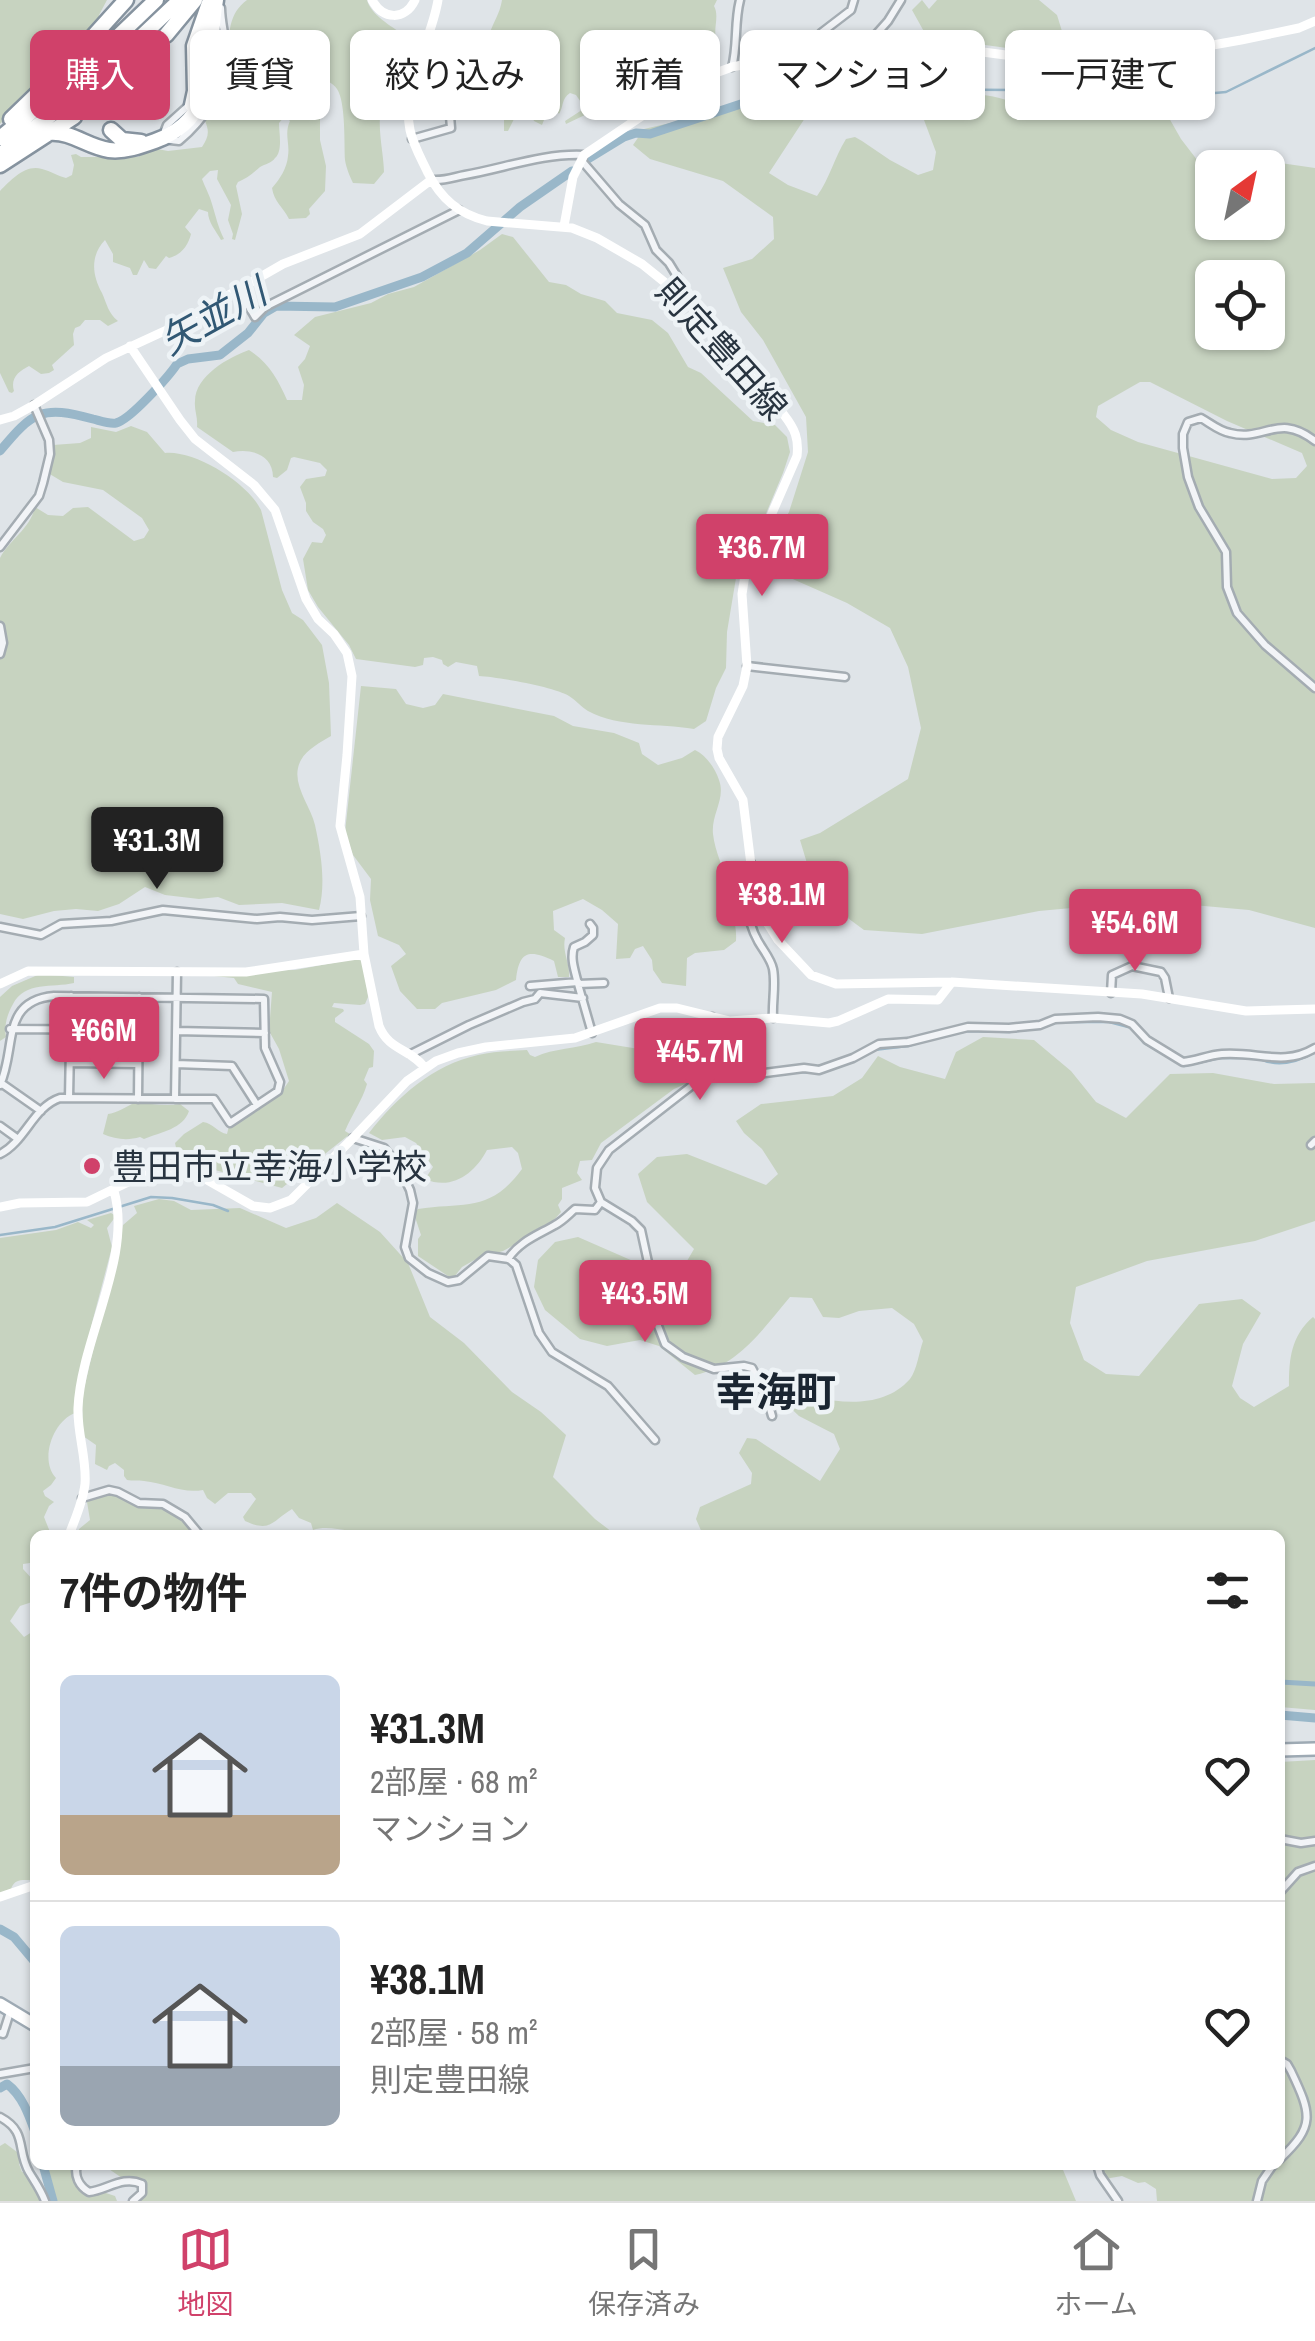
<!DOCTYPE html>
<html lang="ja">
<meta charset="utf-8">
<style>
:root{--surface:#fff;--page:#f6f6f6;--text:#222;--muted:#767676;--line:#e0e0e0;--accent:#d0416a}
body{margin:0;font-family:"Archivo Narrow","Noto Sans JP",sans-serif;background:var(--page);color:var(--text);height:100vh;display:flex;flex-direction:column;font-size:38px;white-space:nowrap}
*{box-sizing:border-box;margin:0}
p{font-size:32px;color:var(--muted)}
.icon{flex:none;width:55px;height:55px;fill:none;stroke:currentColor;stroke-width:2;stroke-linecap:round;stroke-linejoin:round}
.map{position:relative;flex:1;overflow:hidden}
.side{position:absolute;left:30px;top:1530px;width:1255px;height:640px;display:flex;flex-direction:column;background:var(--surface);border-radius:15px;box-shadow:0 2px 8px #0004}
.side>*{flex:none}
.hud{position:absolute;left:30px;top:30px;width:1255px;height:90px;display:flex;gap:20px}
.needle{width:65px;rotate:33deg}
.controls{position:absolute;left:1195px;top:150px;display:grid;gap:20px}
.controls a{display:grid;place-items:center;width:90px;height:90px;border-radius:15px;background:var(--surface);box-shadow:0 2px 8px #0004;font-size:50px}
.price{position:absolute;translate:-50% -85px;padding:0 22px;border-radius:10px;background:var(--accent);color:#fff;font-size:32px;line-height:65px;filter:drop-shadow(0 2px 5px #0008)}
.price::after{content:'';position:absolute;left:50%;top:60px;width:30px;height:22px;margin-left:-15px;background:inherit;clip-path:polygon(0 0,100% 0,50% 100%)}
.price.selected{background:#222;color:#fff}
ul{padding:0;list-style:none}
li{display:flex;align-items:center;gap:30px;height:250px;padding:0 30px}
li+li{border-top:2px solid var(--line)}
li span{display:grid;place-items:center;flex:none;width:280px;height:200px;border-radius:15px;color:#555}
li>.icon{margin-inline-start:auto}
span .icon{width:120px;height:120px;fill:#fffc;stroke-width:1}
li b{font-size:42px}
h2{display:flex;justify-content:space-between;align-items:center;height:120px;padding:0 30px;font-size:42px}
.tag{padding:0 35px;border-radius:15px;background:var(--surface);box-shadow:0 2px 8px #0004;font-size:35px;line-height:90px}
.tag.selected{background:var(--accent);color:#fff}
.menu{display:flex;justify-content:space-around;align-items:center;height:140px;border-top:2px solid var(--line);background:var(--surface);font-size:28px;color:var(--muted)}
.menu a{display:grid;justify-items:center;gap:5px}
.menu .selected{color:var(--accent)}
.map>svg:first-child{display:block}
.green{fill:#c7d3c0;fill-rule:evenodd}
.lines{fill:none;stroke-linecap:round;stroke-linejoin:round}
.stream{stroke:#99b7c9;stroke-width:2.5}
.canal{stroke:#99b7c9;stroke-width:5}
.river{stroke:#99b7c9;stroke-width:9}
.street-casing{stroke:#a4acb2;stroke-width:11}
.primary-casing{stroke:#9eaab4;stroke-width:16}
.highway-casing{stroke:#86939f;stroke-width:19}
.street{stroke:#f2f4f7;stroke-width:6}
.secondary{stroke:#fff;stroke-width:9}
.primary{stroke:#fff;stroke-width:11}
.highway{stroke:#fff;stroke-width:14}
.poi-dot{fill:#d0416a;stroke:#eef3f6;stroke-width:4}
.labels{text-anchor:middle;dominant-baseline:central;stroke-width:9;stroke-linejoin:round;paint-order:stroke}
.street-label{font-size:35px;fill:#283440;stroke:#eef3f6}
.poi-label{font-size:35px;fill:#283440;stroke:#eef3f6;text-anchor:start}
.water-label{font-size:38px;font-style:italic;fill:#315874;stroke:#eef3f6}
.quarter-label{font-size:40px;font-weight:bold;fill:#1a2531;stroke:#eef3f6}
</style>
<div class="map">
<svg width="1315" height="2201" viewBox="0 0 1315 2201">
<rect width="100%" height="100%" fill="#dfe4e8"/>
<path class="green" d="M0,0H107L99,15L101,22L0,124Z
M247,0H367C371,15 391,26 404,35L405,45L407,49C404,61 402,74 396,87C392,94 385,100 382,107C376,123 384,155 384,172L374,184L353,183C350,177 346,167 345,160C344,145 346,102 337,89C333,83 324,79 317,76L308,85L320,101V140L326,166L325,191L309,209L310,214L306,218L289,219C283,207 274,202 272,188C280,179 287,168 288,156C290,143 284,134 290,121L285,116L279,123C279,133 283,151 275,158C272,163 265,164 260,167C252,174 247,178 238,182L236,186L242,214L235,240L232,239L233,234L228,220L231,205L217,179L218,170L210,171L202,179C205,187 210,196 212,204C216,217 218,227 224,239L221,240C216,231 208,222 208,212L199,209L185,227L191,234C188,246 181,255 169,258L166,256L156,269L149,268L144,260L137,275H133L130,268L113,262V254L105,240C90,256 92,275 102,293C107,304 108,313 118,321L108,326L100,320H85L80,326L75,328L73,334L74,345L52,365L54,370L49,373L41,374L29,366C19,371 10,378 14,391L12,393L9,392L0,373V191C11,180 25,164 42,169C51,171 57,176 66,178L72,175L74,165L71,155L76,154L81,157H138L152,148L168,151L202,147C208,138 210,132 205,121L213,110L224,104C223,86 227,71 228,53C229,32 229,13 247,0Z
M502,0H717L714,6C720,17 712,30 717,42L712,43L706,39L691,42L684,49L686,54L660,68L648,66L640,75L626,68L619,88L611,91L608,95L611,100L607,109L598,110L593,116L587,114L566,124L565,121L585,108L576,95L570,93C561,99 564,106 559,114L555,109L548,110L542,125L534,121L530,113L540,103L548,101L545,95L535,93L521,105L508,131H504V120L513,112L489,110L488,90L461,68L453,40C464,31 471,30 483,40L488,38C492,24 500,14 502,0Z
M922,0L929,9L937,0H1039L1057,15L1065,41L1058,55L927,37L912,10Z
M1126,78L1156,95L1181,139L1201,165L1259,160L1315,168V928L1249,910L1148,901L1039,911L922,934L864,930L822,899L809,870L800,840L820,833L908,779L921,728L908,667L890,628L847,603L779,573L762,559L789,512L808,452L806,417L763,340L741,312L723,268L752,259L774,239L773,217L723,181L650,159L633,145L644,129L769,100L807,99L805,118L769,173L788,185L817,196C830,178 834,158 846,139L855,137L862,141L890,160L918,175L933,170L936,152L921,112C955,80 1000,97 1040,111C1068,97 1097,90 1126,78ZM1212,168H1268V222H1212ZM1212,278H1268V332H1212ZM1140,382H1150L1227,421L1302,453L1307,466L1296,478L1272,479L1138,442L1111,430L1096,417L1098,406Z
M502,234L513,237L549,282L566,285L581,294L605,301L617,313L652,320L668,333L688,367L701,373L753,421L775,425L787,437L790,452L783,473L765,516L737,572L727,632L726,668L716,688L706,721L694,729C659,723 620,728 588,711C581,707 576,700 569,696C555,687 497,677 479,676L477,666L456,662L448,667L443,664L442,660L433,657L424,658L423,665L415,667L356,659L349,645L318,607L308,590L303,559L312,542L322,543L326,535L323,529L313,522L306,511V503L300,487L306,479L325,476L327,470L320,463L294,457L291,458L287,470L277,478L273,477C273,455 251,448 233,452L197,427C198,417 194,410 195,401C195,376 229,357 249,350C268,362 278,379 287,400H302L304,385L298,367L305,359L310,346L294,335L315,317L371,303L388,294L414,287L480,250Z
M131,426L147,432L165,453C195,450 248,483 261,510L282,590L292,613L303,620L322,645L329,683L331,736C321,742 307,749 301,760C289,782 310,804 315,825C321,853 326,883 319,910L282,903L239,905L218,897L199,899L165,895L145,887L119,904L98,911L76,909L54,911L23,919L0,914V558C10,539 30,529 35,507L48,515L63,516L73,508L88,507L134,541L144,538L149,530L142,518L103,490L63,482L48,473L53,445L80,443L91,438V427L116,432Z
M361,686L396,689L406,704L423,708L435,705L443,694L554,716L573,726L614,733L639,743L642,754L658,765L682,758L695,750C706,755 715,768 719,780C726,799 711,814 713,834C715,852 724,870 730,887C734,900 729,888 730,902C732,918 737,923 736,941L724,950L695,953L687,958L686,986L662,983L653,970L652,960L643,946L635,949L630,958L616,959L618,924L602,910L583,899L553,911L554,930L565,938C562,953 570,962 569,977H558L554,961C529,949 519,951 516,980L496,990L442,1003L435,1009H417L400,991L391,966L406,954L399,945L378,936L370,900L371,879L353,855L345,832Z
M354,959L364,961L368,997L365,1004L360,1005L334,1003L332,1007L343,1009L344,1011L335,1018V1022L369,1044L374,1051L373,1067L369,1068L364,1080L367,1084C362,1101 352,1114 345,1131L350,1134L282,1188L215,1170L183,1158L177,1152L175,1143L184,1134L203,1122C213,1123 218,1133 227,1134L229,1126L279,1096L289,1081L279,1049L269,1031L272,992L238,984L234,978L194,974L192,971L295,970Z
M40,974L74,977V983C52,988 25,981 13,1004C7,1015 4,1025 6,1037L0,1041V997L12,986Z
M983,1037L1034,1040L1071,1071L1096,1102L1126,1118L1170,1074L1213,1073L1274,1084L1315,1083V1221L1255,1241L1147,1261L1076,1287L1070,1323L1084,1360L1106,1374L1139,1376L1199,1304L1242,1299L1261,1313L1243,1344L1232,1386L1240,1398L1254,1407L1289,1386C1289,1359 1291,1336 1313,1317L1315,1319V1710L1280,1707V1535H703L696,1519L700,1507L751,1484L752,1473L739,1453L747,1438L756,1439L820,1481L840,1449L834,1434L799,1416L778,1396L779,1389C820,1399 877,1416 910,1379C917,1370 919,1352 923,1341L914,1324L892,1308L859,1311L839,1318L823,1317L812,1298L790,1297C762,1330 739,1365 695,1375L659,1346L640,1340L607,1346L580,1339L545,1310L534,1287L538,1260L555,1242L578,1237L649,1268L687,1261L694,1249L647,1202L638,1174L657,1157L687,1154L766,1185L778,1174L762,1149L744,1133L736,1121L761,1104L833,1096L862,1078L878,1056L900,1067L945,1079L956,1052Z
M596,1042L639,1049L644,1051C667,1048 673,1044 694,1058V1080L674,1089L601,1143L592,1160L580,1161L577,1173L582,1180L562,1188V1199L558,1205L561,1212L554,1220L535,1230L529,1237L503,1251L478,1258L462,1267L454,1277L448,1276L418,1256V1239L421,1235L414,1214L418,1209C465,1202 490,1213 522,1169L518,1153L512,1147L487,1150C475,1173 452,1191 425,1179L433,1167L416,1143L405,1137L382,1140L369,1133C397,1097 433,1065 478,1055C494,1051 511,1051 527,1050L530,1055L535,1057C554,1048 576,1049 596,1042Z
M134,1103C150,1103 165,1107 180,1104L189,1111C183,1129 161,1132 144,1139L140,1137C127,1141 115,1139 103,1134L108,1114C116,1113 126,1107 134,1103Z
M159,1199L174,1201L191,1210L240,1208L286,1228L316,1218L337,1203L380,1232L408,1263L430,1317L464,1343L512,1392L541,1412L566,1435L553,1477L595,1519L616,1535H370C354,1533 329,1524 313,1530L311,1523L299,1518L292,1509C272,1521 271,1533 245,1521L243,1517L256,1499L251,1493H228L215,1504L207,1498L203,1490C182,1494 165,1483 144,1481C138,1480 133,1481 127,1480L124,1476V1470L115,1463L109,1466L107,1470L95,1464L96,1445L83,1436L82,1397L123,1225L137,1213L134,1206Z
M111,1213L116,1216L107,1228L112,1247L92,1323L75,1413C53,1421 39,1460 56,1478L51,1485L43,1491L45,1496L54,1502L49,1506L44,1517L50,1532L46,1535H35V1558L30,1563L23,1564V1569L35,1582V1601L20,1606L10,1621L24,1637L35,1630V1880C25,1881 15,1877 11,1889L0,1893V1238L56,1230L78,1222L91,1228L94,1225L87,1220Z
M113,1493C140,1503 172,1503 191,1527L189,1531L193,1535H78L79,1529L90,1520L87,1502L101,1494Z
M1315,1760V2201H1157L1156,2189L1145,2182L1138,2183L1122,2176L1105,2179L1099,2165H1280V1762Z
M5,2143L21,2155L23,2160L19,2164L22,2172H27L44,2201H0V2146Z
M45,2165H73L72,2175L85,2194L103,2192L115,2196L117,2201H55L54,2192Z
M103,2165H1061L1076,2201H136L145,2192V2182L137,2178H122Z"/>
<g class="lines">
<path class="stream" d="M825,82L862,50
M824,83L876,89L1014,90L1103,103L1226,92L1315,48
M1137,1034L1144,1043L1184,1066L1220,1058H1252
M948,1035L968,1031L1009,1032L1041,1028L1054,1023L1067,1022H1109L1132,1028
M874,1050L908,1046L925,1041
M1260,1059C1278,1067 1298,1062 1315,1052
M724,1063L757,1078L768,1076
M848,1063L863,1056
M795,1072L819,1073L831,1069
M0,1235L55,1227L151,1197L172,1198L213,1205L228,1211"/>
<path class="canal" d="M1280,1682L1315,1684"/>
<path class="river" d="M588,159L624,137L636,133L650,134L753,100L816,83H824
M0,451C33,411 42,405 93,419C101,421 109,424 116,423C130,420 169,376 177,364L188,359L220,355L248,333L264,313L276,306L335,307L422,277L467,253L520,207L572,171
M1280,1715L1315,1718
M0,1929L14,1937L35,1962
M0,2088L7,2084C22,2095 29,2115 35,2132
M43,2165L53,2201"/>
<defs>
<path id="street" d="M872,39L888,21L901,0
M830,47L821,33L851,10L854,0
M732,67C738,45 734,23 740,0
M410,101L448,92L451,128L412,139
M165,130L167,125L187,107
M170,140L179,141C204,120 224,91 226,57C227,41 221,24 221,8
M582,161L619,204L645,225L656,250L669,263L677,276L684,293L683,297
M433,180C445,181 454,177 465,175C505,168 543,153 584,155
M240,291L255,317L265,307L459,210
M1315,441C1278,412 1265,442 1230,433C1219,431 1210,423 1201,418L1188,422L1183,434V448L1188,477L1199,507L1226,552L1227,587L1237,613L1265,645L1315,688
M0,547L39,496L43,483L50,454L49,440L34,405
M0,626L3,643L0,654
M747,666L845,677
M751,863C739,879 748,924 758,941C763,950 771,959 773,969C776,985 772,1002 773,1018
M0,927L41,935L61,924L111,921L163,910L257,919L280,917L312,920L361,916
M578,984C575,971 570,959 574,947L585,942L593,935V928L590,924
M530,986L578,982
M1111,993L1112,975L1132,966L1161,972L1165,978L1169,998
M712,1017L700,1048L699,1080L609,1150L597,1168L595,1188L601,1202L632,1221L641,1230L654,1290L658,1326L665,1344L683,1357L714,1369L744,1366L752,1368L766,1395L772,1416
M10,1029L139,1030
M176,1031L265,1033
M592,1033L578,984L604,983
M700,1048L757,1074L804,1068L819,1070L853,1058L879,1044L908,1042L968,1027L1009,1028L1040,1025L1055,1019L1098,1017L1120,1019L1132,1024L1147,1040L1183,1062C1196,1061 1208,1055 1222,1054C1257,1051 1283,1067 1315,1048
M411,1054L469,1025L523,1002L535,999L540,993L583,998
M70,1063L138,1064
M176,1064L232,1066L257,1105
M1,1083L41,1111
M0,1085C17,1048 0,1001 54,996L264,999L265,1048L280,1082L278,1091L230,1123L214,1099L60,1098C33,1107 25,1142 0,1154
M69,1098L71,996
M138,1099L139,997
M175,1099L177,972
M0,1126L18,1139
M353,1138L384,1148L398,1165L410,1190L413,1203L405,1247L409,1258L428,1273L448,1282L459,1280L488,1256L509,1259L516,1265L539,1333L552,1352L608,1386L655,1440
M1311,1145L1315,1141
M508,1259C520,1241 538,1235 555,1225C563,1221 569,1214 575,1209L595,1210L601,1202
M82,1498L109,1490L118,1492L139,1503L163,1504L185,1517L200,1535
M1280,1839L1301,1843L1315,1841
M1280,1892L1298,1872L1315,1866
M0,2033L3,2034L10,2012
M1280,2060L1287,2064L1291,2071C1312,2115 1315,2126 1280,2159
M0,2074L35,2068
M0,2117C28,2132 16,2149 29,2172C35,2182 41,2190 45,2201
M77,2165C74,2176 79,2186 89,2192C107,2190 123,2175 142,2184V2193L133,2201
M1097,2165L1100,2175L1118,2201
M1257,2201L1262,2181L1273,2165"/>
<path id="primary" d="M1280,1750L1315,1749
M0,2004L35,2025"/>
<path id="highway" d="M166,35L195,0
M192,105L195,91L194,46L210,0
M11,119L70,62L126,0
M111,130L122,140L141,142
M49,133C72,131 87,147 109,150C124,152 141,146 155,141C222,117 206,56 216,0
M0,138L85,68L156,0
M0,155L93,82L180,0
M0,165L74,117"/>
</defs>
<use href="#street" class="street-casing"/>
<use href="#primary" class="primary-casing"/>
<use href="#highway" class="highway-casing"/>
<use href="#street" class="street"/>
<path class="secondary" d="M372,0C383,20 405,21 415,0
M438,0C431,43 401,86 410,130C413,145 422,160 428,173C441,199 459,214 487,221L572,228L597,238L642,264L683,297L784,415C795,429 799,439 797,456L745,575L742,594L747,666L743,686L718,737L717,749L719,758L743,800L756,905L778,940L811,975L836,984L952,982L1142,994L1246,1011L1315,1009
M564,226L573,177L584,155L679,91L713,74L732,67L871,40H891L1067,63L1106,64L1241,40L1299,28L1315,21
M130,346L180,420L195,439L254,485L275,510L306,599L318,619L334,634L347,653L352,676L347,755L340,826L360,897L364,954L379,1026C389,1051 410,1048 425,1068
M0,420L14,416L34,405L106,358L171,328L283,264L360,234L431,180
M0,984L28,971L246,972L364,954
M0,1207L20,1203L87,1202L153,1170L173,1168L195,1173L253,1206L270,1208L291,1200L353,1138L407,1081L436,1061L458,1053L486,1047L575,1038L660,1008H677L730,1021L773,1018L829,1023L838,1021L888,999L938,1000L952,982
M69,1535C75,1519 83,1502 85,1484C87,1459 77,1433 78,1408C81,1339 133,1257 114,1191
M0,1897L35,1885"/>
<use href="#primary" class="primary"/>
<use href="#highway" class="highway"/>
</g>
<circle class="poi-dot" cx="92" cy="1166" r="10"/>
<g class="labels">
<g class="street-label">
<text transform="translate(722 349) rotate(48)">則定豊田線</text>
</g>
<g class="poi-label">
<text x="112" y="1166">豊田市立幸海小学校</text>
</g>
<g class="water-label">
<text transform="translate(213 316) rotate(-29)">矢並川</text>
</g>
<g class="quarter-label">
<text x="776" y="1391">幸海町</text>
</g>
</g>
</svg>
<div class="controls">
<a><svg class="needle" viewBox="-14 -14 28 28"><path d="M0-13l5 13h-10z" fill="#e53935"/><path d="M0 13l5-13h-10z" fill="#767676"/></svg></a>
<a><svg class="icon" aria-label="locate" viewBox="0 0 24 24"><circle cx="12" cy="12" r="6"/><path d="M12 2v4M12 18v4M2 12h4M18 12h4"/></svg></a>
</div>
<b class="price" style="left:762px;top:599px">¥36.7M</b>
<b class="price selected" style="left:157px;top:892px">¥31.3M</b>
<b class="price" style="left:782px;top:946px">¥38.1M</b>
<b class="price" style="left:1135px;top:974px">¥54.6M</b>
<b class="price" style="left:104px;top:1082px">¥66M</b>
<b class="price" style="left:700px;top:1103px">¥45.7M</b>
<b class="price" style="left:645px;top:1345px">¥43.5M</b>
<div class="hud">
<a class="tag selected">購入</a>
<a class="tag">賃貸</a>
<a class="tag">絞り込み</a>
<a class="tag">新着</a>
<a class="tag">マンション</a>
<a class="tag">一戸建て</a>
</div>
<section class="side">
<h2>7件の物件<svg class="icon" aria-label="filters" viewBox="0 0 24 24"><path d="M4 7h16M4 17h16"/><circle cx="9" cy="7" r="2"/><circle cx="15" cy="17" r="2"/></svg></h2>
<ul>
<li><span style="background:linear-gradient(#c9d6e8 70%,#b9a48a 0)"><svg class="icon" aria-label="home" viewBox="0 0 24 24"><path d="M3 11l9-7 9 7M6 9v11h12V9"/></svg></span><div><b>¥31.3M</b><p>2部屋 · 68 m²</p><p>マンション</p></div><svg class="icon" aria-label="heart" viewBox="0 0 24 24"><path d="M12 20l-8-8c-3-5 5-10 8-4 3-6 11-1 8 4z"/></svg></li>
<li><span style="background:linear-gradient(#c9d6e8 70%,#9aa5b1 0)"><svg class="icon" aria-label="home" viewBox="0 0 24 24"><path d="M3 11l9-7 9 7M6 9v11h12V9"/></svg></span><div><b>¥38.1M</b><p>2部屋 · 58 m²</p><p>則定豊田線</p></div><svg class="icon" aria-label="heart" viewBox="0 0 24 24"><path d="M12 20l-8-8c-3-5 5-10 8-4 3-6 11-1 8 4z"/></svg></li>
</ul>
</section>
</div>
<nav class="menu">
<a class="selected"><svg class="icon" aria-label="map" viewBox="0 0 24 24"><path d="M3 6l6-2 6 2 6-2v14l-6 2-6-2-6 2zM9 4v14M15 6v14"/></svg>地図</a>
<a><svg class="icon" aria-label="saved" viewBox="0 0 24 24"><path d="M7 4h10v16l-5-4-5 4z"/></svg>保存済み</a>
<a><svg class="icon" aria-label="home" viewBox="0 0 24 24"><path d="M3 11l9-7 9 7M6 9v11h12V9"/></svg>ホーム</a>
</nav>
